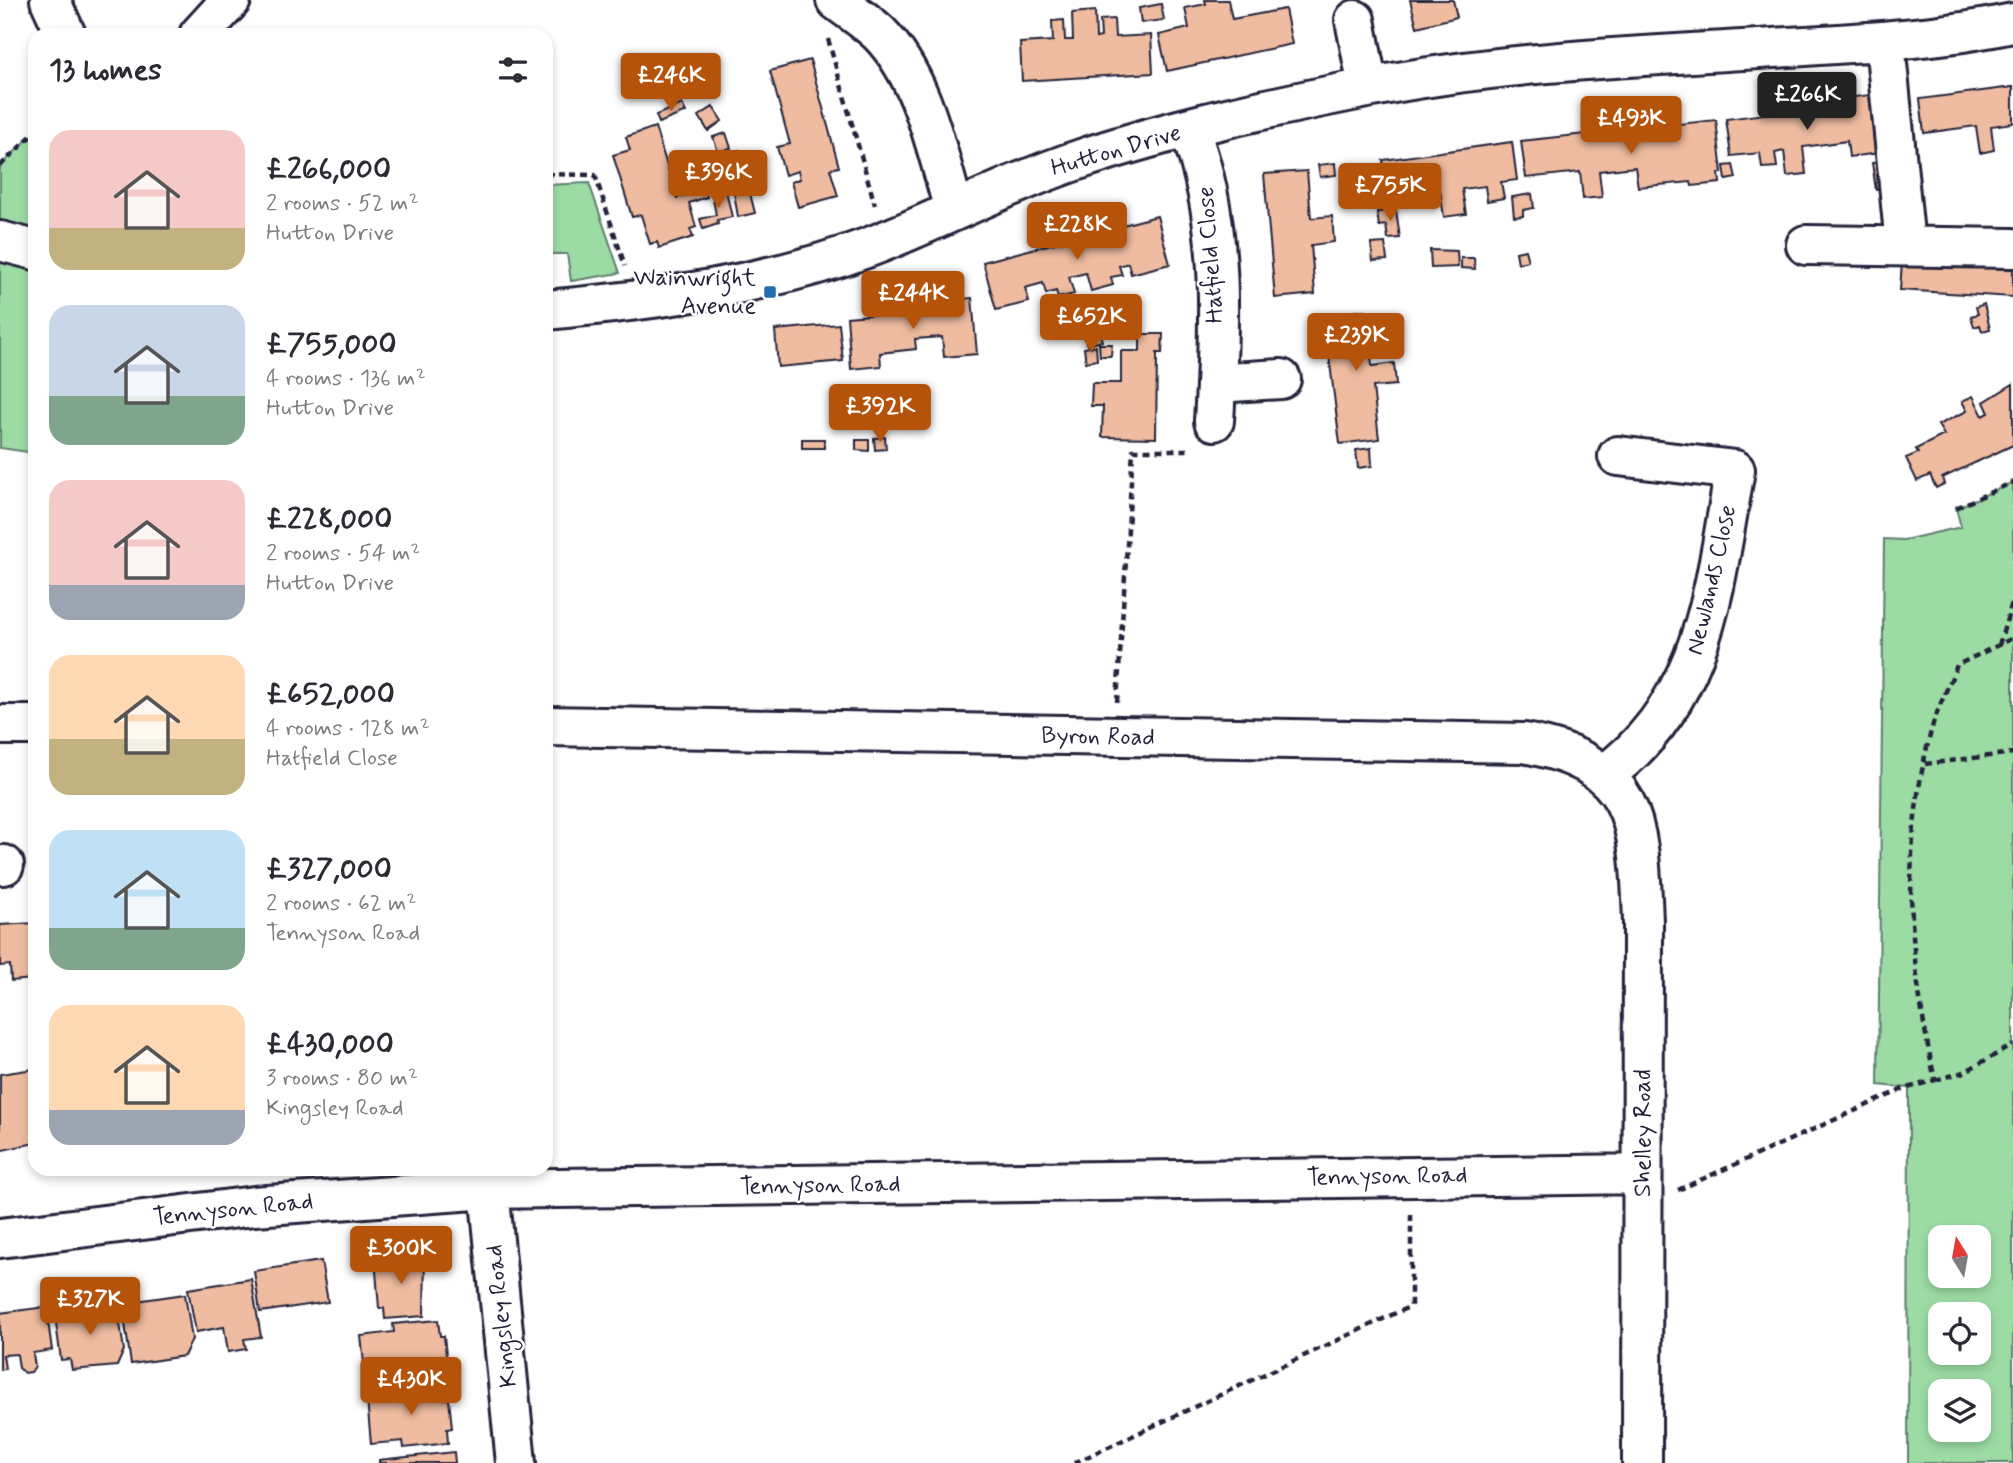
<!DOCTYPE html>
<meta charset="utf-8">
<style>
:root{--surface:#fff;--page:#f7f7f7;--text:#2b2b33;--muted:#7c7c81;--accent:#b45309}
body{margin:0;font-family:Mynerve,sans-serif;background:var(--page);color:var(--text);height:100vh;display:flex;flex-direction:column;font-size:26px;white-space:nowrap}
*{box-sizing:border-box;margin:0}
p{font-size:23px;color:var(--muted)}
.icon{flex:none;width:38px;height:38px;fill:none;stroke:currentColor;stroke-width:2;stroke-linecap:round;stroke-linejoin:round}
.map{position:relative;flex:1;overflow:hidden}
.panel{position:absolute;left:28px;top:28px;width:525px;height:1148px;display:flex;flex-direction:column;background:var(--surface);border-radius:21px;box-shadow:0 4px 10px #0003}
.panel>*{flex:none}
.needle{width:46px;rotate:349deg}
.fabs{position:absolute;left:1928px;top:1225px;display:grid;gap:14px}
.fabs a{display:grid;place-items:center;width:63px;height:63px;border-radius:14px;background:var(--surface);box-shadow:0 4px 10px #0003;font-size:35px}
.price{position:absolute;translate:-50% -60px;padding:0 16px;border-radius:7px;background:var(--accent);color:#fff;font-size:23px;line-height:46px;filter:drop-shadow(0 2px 4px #0008)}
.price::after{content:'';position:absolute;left:50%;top:42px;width:21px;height:16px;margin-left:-10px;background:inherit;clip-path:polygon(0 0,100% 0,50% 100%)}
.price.selected{background:#222;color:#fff}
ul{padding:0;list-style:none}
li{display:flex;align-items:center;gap:21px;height:175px;padding:0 21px}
li span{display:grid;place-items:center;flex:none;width:196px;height:140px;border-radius:21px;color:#555}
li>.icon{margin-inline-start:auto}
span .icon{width:84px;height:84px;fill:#fffc;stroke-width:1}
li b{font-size:30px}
h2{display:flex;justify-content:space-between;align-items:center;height:84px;padding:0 21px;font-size:30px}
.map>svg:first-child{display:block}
.green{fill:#9cdba4;stroke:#5f7e70;stroke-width:2;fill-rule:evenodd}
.building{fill:#efbca1;stroke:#22223b;stroke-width:2}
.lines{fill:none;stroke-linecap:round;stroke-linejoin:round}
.minor-casing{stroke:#22223b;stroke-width:44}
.path{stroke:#22223b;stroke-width:4.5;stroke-dasharray:7 5;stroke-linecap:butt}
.minor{stroke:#fff;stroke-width:38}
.poi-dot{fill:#1f6fb2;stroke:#fff;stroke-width:2.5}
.labels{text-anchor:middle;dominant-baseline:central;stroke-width:5;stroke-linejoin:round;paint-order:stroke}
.street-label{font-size:24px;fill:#22223b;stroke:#fff}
.poi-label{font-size:24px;fill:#22223b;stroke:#fff;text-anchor:end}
</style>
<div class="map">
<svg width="2013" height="1463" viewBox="0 0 2013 1463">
<rect width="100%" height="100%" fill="#fff"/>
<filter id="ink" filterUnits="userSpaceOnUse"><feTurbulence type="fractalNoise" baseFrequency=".0143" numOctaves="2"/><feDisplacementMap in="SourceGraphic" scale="14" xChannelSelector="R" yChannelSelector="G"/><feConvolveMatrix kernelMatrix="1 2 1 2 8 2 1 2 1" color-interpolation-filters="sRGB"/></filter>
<g filter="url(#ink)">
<path class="green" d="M35,132V453L0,448V166Z
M589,183L620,273L571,281L567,254H546V185Z
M2013,482V1463H1908L1909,1088L1878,1085L1884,539L1904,540L1961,527L1956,508ZM1941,1237H1979V1276H1941ZM1979,1314V1353H1941V1314ZM1979,1391V1430H1941V1391Z"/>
<path class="building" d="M1205,0H1228L1232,19L1285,9L1292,44L1167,71L1159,35L1189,28L1185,8L1206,4Z
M1410,0H1453L1457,17L1417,27Z
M1161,4L1164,20L1141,23L1139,8Z
M1095,11L1096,38L1101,37L1100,20L1114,19L1115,37L1151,35L1153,73L1022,81L1020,43L1053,41L1052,21L1064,20L1065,40H1073L1072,13Z
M810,60L839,167L830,169L838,196L798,207L791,182L800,179L798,171L785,175L777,147L790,144L770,71Z
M2013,87V123L1991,126L1994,150L1980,153L1976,126L1924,133L1920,99Z
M1869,95L1870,101L1880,100L1879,153L1849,157L1847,141L1803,147L1806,174L1787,176L1784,151L1775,153L1777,167L1762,168L1760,153L1731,156L1726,119L1833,105L1832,100Z
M682,104L686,112L659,123L656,115Z
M713,107L722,121L708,131L699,116Z
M1716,120L1722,173H1719L1720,183L1692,186L1691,182L1638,187L1635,167L1599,171L1602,197L1583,199L1580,172L1526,178L1521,141Z
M655,127L677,198L705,189L707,197L689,203L696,227L690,229L693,237L659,248L657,242L650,244L641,215L632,217L613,155L630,150L626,137Z
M726,133L731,148L718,152L713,137Z
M1512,142L1517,180L1501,182L1504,198L1487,201L1485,186L1462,189L1466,214L1444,217L1440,190L1388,197L1383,160Z
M739,150L755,213L738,217L730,169L715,172L712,160Z
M1885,162L1889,189L1876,190L1872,163Z
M1335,163L1336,175L1320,177L1318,165Z
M1733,165L1736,178L1726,180L1724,166Z
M1307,171L1311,218L1332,216L1334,242L1311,245L1315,294L1275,298L1264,174Z
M726,191L732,217L717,220L718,224L703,229L700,219L716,215L712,194Z
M1532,194L1534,208L1523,210V216L1514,217L1512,197Z
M1396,210L1400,238L1388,239L1386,225L1379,226L1377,212Z
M1157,216L1170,264L1131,274L1128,263L1119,266L1122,275L1111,277L1113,285L1091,291L1086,273L1069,277L1074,294L1058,298L1056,291L1046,294L1043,283L1025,288L1029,302L996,310L983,262Z
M1385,243L1387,260L1373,261L1371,244Z
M1430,250L1457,251L1458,267L1431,268Z
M1525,250L1528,261L1518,263L1516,252Z
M1461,258H1474L1475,269L1461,268Z
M1902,262L2013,269V297L1900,290Z
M972,298L977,354L944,357L942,337L915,339L916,349L880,353L881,366L851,369L847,317L903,312L902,304Z
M1984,304L1990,329L1982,331L1980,325L1974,327L1971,316L1978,314L1976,307Z
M1365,310L1366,316L1382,314L1384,334L1369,336L1372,366L1394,363L1396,385L1373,387L1379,439L1340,444L1324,315Z
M839,324L843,361L778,367L775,330Z
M1099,331L1102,341L1087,345L1084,335Z
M1140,334H1163L1162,353H1157L1156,438L1102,437L1103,406H1091L1092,383H1121V351H1140Z
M1099,344H1112L1111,356H1100Z
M1096,346L1097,360L1086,362L1084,348Z
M2013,384V445L1942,478L1944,484L1936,488L1930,475L1917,481L1906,458L1918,453L1916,449L1944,435L1938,425L1967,411L1962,401L1973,396L1983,416L1989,413L1984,402Z
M885,437L886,449L875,450L874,438Z
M802,439H824V448H802Z
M856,440H869V451L856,450Z
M1371,448L1372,466L1358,468L1356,450Z
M35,923L33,979L11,981L10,965L0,966V925Z
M34,1069L35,1143L3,1150L0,1148V1074Z
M425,1256L424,1316L385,1319L384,1308H379L375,1259Z
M321,1261L328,1302L260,1312L254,1271Z
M251,1279L261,1337L244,1339L246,1349L228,1352L224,1327L196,1332L188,1289Z
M185,1294L192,1339L184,1356L131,1364L122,1303Z
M117,1304L124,1350L117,1366L72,1370L70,1359L61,1360L54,1309L64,1308L65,1314Z
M46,1307L52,1350L33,1353L35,1367L31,1372L24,1373L19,1368L17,1354L3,1355L5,1369L0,1370V1313Z
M438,1320L440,1336H444L447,1365L441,1366L443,1380L399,1385L398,1378L366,1381L361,1336L394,1332L393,1324Z
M443,1383L445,1399H449L452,1428L447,1429L448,1443L404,1448L403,1441L371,1444L367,1399L400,1395L399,1388Z
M454,1452L455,1463H379V1460Z"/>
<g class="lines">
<defs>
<path id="minor" d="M50,0L66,35
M836,0C850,11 866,21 879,33C924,79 936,150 954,209
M1355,20L1368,87
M199,35L231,0
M1885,43L1905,245
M1189,129C1225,221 1220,324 1214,421
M0,241L35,250
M1806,245L2013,248
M546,310C655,300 769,285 872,246C942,219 1009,183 1081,159C1173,128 1272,107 1367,88C1500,61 1637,57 1773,48C1854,43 1933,40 2013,23
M1216,383L1281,379
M0,725H35
M546,726L1524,743C1639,764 1639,822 1643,922L1642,1463
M1604,775C1707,701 1714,585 1735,470L1618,456
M0,865H4
M487,1169L516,1463
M0,1238L254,1206L489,1189L1642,1174"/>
</defs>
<use href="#minor" class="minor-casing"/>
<path class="path" d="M828,39L875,205
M0,166L35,132
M546,174L595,175L625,266
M1956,508L2013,482
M1999,645L2013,599
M1117,702L1133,450H1190
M1925,764L2013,753
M1935,1080L1964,1072L2013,1045
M1678,1190L1901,1090L1935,1080C1909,961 1900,853 1930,735C1936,711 1948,688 1957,665L2013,638
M1074,1463L1411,1306V1213"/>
<use href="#minor" class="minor"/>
</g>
</g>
<rect class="poi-dot" x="763" y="285" width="14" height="14" rx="3.5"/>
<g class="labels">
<g class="street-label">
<text transform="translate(1116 151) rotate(-16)">Hutton Drive</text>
<text transform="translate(1211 255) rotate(-94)">Hatfield Close</text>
<text transform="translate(1712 580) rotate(-77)">Newlands Close</text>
<text transform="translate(1098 737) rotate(1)">Byron Road</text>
<text transform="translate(1643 1133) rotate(-90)">Shelley Road</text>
<text transform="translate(1387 1177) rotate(-1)">Tennyson Road</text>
<text transform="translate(820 1186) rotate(-1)">Tennyson Road</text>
<text transform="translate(233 1210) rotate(-6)">Tennyson Road</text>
<text transform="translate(502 1316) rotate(-96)">Kingsley Road</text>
</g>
<g class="poi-label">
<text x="756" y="278">Wainwright<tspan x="756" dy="28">Avenue</tspan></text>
</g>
</g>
</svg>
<div class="fabs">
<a><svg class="needle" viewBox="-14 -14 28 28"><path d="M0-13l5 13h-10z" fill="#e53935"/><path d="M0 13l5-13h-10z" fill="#7c7c81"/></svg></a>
<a><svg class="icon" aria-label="locate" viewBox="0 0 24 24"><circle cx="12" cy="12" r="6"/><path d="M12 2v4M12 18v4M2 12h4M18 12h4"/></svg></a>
<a><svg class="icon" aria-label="layers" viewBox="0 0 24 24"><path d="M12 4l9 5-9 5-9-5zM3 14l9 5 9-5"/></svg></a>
</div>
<b class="price" style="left:671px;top:113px">£246K</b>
<b class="price selected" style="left:1807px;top:132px">£266K</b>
<b class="price" style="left:1631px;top:156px">£493K</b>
<b class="price" style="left:718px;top:210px">£396K</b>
<b class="price" style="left:1390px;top:223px">£755K</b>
<b class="price" style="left:1077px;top:262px">£228K</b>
<b class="price" style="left:913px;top:331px">£244K</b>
<b class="price" style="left:1091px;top:354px">£652K</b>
<b class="price" style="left:1356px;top:373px">£239K</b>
<b class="price" style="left:880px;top:444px">£392K</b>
<b class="price" style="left:401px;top:1286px">£300K</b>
<b class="price" style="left:90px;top:1337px">£327K</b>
<b class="price" style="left:411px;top:1417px">£430K</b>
<section class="panel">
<h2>13 homes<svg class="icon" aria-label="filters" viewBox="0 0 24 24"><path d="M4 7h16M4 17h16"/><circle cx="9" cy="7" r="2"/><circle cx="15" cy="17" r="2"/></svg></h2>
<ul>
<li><span style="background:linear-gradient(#f6c9c9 70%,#c2b280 0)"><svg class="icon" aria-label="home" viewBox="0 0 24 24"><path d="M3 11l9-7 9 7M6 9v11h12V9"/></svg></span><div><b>£266,000</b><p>2 rooms · 52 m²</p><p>Hutton Drive</p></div></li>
<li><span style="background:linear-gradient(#c9d6e8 65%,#7fa58c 0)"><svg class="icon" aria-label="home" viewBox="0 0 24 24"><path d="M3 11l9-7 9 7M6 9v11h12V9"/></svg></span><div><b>£755,000</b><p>4 rooms · 136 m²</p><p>Hutton Drive</p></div></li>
<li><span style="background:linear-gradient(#f6c9c9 75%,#9aa5b1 0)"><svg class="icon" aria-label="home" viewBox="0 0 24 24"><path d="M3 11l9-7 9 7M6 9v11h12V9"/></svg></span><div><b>£228,000</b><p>2 rooms · 54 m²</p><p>Hutton Drive</p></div></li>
<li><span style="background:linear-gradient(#ffd9b3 60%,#c2b280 0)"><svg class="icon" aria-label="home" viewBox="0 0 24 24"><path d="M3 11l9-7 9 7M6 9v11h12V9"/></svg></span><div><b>£652,000</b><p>4 rooms · 128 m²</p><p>Hatfield Close</p></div></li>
<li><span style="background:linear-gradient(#bfe0f5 70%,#7fa58c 0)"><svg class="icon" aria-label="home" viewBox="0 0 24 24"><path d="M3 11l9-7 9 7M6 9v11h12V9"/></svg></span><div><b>£327,000</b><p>2 rooms · 62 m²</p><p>Tennyson Road</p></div></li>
<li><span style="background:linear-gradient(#ffd9b3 75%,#9aa5b1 0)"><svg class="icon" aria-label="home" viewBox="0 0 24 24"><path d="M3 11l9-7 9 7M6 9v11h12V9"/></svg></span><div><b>£430,000</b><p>3 rooms · 80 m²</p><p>Kingsley Road</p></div></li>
</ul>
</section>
</div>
